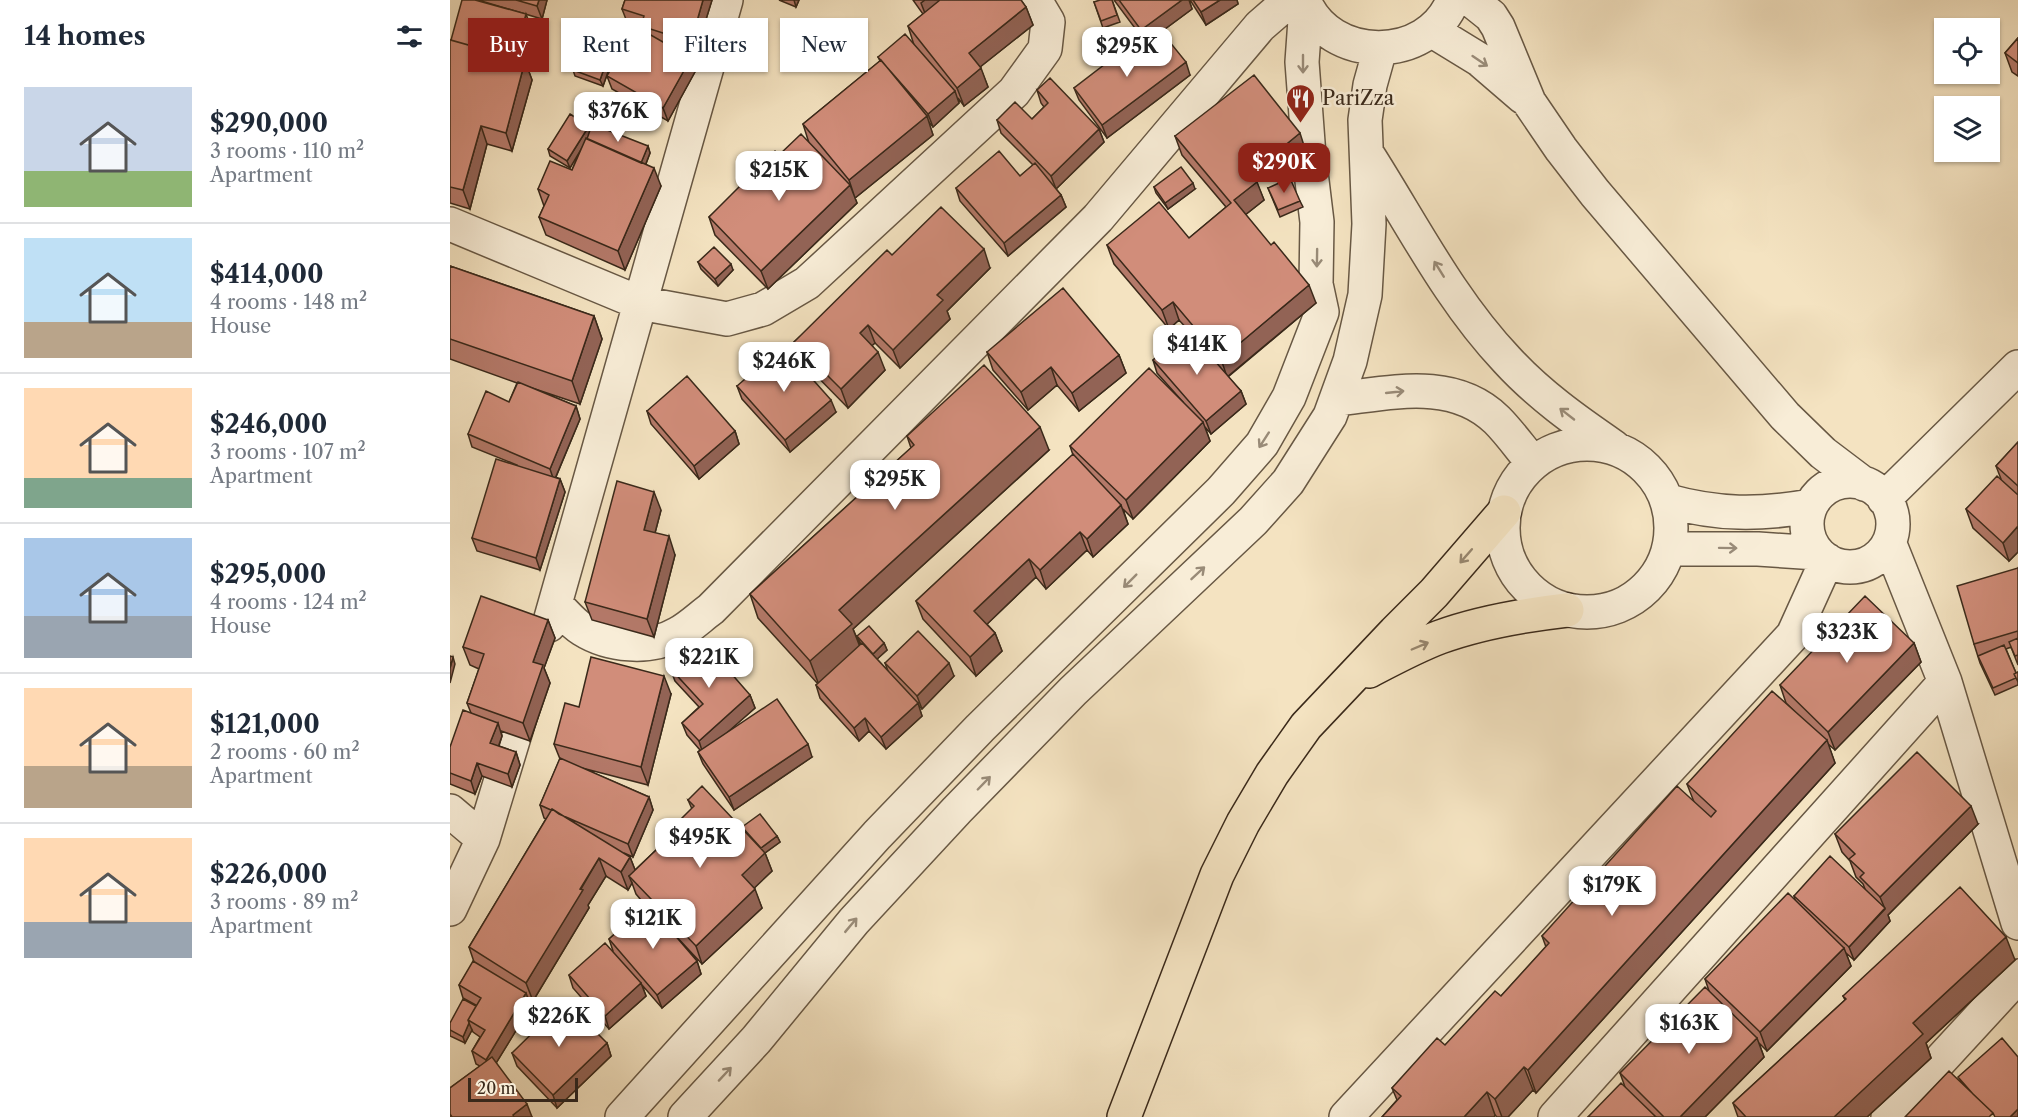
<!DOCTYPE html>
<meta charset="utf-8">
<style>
:root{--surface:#fff;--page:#f2f2f3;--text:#1f2937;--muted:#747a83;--line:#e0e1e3;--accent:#8f2418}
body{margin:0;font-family:"Libre Caslon Text",serif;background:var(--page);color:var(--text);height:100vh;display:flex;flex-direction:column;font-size:22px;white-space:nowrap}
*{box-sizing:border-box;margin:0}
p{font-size:20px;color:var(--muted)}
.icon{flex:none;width:33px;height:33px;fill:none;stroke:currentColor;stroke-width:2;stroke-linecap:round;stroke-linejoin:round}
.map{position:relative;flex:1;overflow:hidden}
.sheet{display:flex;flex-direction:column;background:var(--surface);width:450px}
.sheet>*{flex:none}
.top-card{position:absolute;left:18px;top:18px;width:570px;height:54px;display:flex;gap:12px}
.controls{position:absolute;left:1484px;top:18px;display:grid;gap:12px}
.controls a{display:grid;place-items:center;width:66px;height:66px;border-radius:0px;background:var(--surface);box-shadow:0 2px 4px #0004;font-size:30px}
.scale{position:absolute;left:18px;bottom:15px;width:110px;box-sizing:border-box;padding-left:6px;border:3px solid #3a291a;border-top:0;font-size:16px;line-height:21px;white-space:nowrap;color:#3a291a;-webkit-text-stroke:4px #f8edd7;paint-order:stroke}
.price{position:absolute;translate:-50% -51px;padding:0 14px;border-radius:12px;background:#fff;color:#222;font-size:20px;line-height:39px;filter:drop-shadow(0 2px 3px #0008)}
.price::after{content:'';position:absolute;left:50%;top:36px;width:18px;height:14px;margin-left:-9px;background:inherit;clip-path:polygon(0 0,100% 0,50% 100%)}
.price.selected{background:var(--accent);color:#fff}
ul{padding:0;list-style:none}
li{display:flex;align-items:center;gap:18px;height:150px;padding:0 24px}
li+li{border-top:2px solid var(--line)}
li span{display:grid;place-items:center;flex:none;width:168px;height:120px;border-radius:0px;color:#555}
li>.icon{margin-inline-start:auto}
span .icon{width:72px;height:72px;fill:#fffc;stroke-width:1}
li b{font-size:26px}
h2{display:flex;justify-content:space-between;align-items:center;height:72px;padding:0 24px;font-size:26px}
.pill{padding:0 21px;border-radius:0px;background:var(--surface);box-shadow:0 2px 4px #0004;font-size:21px;line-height:54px}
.pill.selected{background:var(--accent);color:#fff}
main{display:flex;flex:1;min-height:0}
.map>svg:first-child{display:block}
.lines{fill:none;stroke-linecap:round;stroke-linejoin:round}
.minor-casing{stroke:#685844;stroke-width:36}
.highway-casing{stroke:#3a291a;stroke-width:36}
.minor{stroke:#f8edd7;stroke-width:33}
.highway{stroke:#f4e3c1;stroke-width:33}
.wall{fill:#b47969;stroke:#3a291a;stroke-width:1.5}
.shaded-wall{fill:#926355;stroke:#3a291a;stroke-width:1.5}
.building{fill:#d18d7a;stroke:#3a291a;stroke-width:1.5}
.oneway{stroke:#998b78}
.oneway2{stroke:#97866e}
.labels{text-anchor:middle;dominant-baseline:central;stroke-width:5;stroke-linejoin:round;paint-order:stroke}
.poi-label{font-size:20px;fill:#3a291a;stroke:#f8edd7;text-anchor:start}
</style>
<main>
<section class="sheet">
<h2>14 homes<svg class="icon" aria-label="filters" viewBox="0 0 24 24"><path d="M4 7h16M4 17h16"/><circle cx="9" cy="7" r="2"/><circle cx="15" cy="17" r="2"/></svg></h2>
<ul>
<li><span style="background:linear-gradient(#c9d6e8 70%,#8fb573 0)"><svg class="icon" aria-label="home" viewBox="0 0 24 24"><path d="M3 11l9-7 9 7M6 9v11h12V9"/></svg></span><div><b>$290,000</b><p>3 rooms · 110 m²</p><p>Apartment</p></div></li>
<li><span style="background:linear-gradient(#bfe0f5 70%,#b9a48a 0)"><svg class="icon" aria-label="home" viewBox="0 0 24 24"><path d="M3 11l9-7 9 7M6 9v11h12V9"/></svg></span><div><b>$414,000</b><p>4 rooms · 148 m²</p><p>House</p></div></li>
<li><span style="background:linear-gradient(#ffd9b3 75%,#7fa58c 0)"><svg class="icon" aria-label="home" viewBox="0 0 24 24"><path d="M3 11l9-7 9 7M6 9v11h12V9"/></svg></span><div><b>$246,000</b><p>3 rooms · 107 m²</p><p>Apartment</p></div></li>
<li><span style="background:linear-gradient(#a9c7e8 65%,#9aa5b1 0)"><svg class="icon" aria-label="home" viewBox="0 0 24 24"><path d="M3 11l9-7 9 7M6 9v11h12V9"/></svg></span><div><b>$295,000</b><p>4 rooms · 124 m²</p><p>House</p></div></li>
<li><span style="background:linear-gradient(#ffd9b3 65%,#b9a48a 0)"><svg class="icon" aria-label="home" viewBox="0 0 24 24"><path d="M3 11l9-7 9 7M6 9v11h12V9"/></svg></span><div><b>$121,000</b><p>2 rooms · 60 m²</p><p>Apartment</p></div></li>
<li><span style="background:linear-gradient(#ffd9b3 70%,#9aa5b1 0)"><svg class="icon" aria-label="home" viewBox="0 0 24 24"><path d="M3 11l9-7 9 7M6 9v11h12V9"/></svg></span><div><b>$226,000</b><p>3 rooms · 89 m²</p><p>Apartment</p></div></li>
</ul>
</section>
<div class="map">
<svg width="1568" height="1117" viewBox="0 0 1568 1117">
<rect width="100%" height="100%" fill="#f4e3c1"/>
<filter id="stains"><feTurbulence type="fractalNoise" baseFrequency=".00333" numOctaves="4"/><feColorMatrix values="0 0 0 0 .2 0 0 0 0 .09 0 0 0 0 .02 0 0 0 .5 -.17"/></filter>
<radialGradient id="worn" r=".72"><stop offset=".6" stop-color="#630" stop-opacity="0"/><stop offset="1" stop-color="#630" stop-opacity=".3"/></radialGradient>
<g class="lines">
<defs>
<path id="minor" d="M854,0C879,63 978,64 1003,0
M1021,0L1041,16L1048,27L1079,102L1111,149L1145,193L1335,416L1373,453L1414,484
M981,30L1030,60L1073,97
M918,155C962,224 1000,300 1057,360C1088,394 1126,421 1164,447
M0,224L190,303L277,319L313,309L357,283L564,92L595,49L598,22L585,0
M887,399C941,393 1003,377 1047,420C1060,433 1071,449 1083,463
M1053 528a84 84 0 1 1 168 0a84 84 0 1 1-168 0Z
M1357 524a43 43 0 1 1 86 0a43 43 0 1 1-86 0Z
M1434,499L1568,367
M1218,501C1268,515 1309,515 1361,506
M1439,542L1495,682L1568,923
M1219,549H1308L1367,553
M105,604C114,612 122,623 132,629C159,646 200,650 227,634C239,628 250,617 261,609L648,218L810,26L840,0
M99,625L276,0
M0,811L33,839
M0,909L33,839L77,694
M172,1117L427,835L530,728L771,491L812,444L839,397L872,312L866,284L867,222L859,156L852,62L856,6
M235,1117L306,1040L404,921L507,810L623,691L803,521L838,482L880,416L900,361L915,295L919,224L915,120L920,85L930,49
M896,1117L1343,635L1377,560
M1105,1117L1495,682
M1438,1117L1568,976"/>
<path id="highway" d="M919,671C942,659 966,646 990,637C1031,622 1074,615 1117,610
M674,1117L767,875L793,823L822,774L856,726L945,632L984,593L1054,512"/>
</defs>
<use href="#minor" class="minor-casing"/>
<use href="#highway" class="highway-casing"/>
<use href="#minor" class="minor"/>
<use href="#highway" class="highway"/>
</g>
<path class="wall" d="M28,0H97L92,19Z
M175,0H262L245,55L225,48L241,58L246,70L218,121L162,89L157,76L192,30L191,26L177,22L172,9Z
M329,0H349L346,7Z
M463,0H571L576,7L583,25L530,67L538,87L514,106L508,98L509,103L483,127L478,121L483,135L405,198L407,203L318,289L265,235L259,217L329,155L359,143L353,124L430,61L428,57L464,45L458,26L473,14Z
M662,0L670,22L653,28L644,2Z
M664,0H739L742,9L696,43Z
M740,0H787L788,4L756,25Z
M81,27L72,60L75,61L82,80L62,151L37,144L20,209L0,203V40Z
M1568,38V76L1562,72L1555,53Z
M161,49L164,55L153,86L125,76L123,70Z
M702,55L740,75L657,138L629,100L624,88Z
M587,90L649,129L654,142L606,189L611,195L616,207L558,256L510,201L506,188L570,176L583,165L551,133L547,120L582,119L594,107L591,103Z
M140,130L198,146L200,153L196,164L211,186L175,270L96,235L89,217L94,206L88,189L122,170L131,148L120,168L100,156L98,149Z
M725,136L856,152L828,174L823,167L806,181L814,200L795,215L866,303L778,377L791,391L796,404L761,434L755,427L760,441L683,519L673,509L678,524L643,557L637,550L596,589L586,577L537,624L545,633L552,651L526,676L473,619L466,601L623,455L620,446L733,402L707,373L703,360L739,331L729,320L719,329L664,264L657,245L739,238L776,207L732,155Z
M704,187L745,189L718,209L706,193Z
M818,188L850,201L853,207L830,217Z
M442,255L540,268L497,311L500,319L450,368L425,343L422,345L435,370L398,408L351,360L344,342Z
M248,262L283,270L268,286L251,269Z
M0,266L144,316L152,339L130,404L79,387L126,406L130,419L106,477L110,479L115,492L90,570L27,551L22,538L67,465L22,447L18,434L59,402L67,383L0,359Z
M537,352L669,355L676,373L629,411L607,385L578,410L543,370Z
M287,386L386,412L340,452L292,399Z
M197,411L285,431L289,444L249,479L201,424Z
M457,436L599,450L403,629L410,645L411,644L407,636L434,643L437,650L427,659L438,671L435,663L504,676L472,709L468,705L472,716L436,749L419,731L409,741L370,698L366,685L368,684L308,618L300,594L461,448Z
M1568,442V552L1559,561L1523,528L1516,509L1551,479L1546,466Z
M211,510L205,533L225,555L204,637L142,620L135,602Z
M1568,568V665L1561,647L1556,649L1566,673L1568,672V685L1545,695L1530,663L1524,644Z
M98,620L105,638L94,668L100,683L80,741L51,731L52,736L49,746L66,752L70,765L62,787L32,776L25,794L0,784V747L21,713L17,703L29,669L20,665L13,647Z
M1464,643L1471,662L1385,750L1378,744L1385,763L1086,1093L1083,1090L1058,1117H1047L1045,1115L1044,1117H932L947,1100L942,1088L995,1045L1051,996L1096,947L1092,936L1244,802L1237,784L1345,712L1336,703L1330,685Z
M220,668L300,695L305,708L278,731L362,757L284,810L253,764L248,752L250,750L237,735L232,723L249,707L225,681Z
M221,694L198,785L132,768L199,797L203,810L183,857L174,853L180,857L185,870L226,831L224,826L242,809L238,800L293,829L327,836L330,842L315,853L322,871L304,888L312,908L252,964L224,934L247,961L251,974L212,1008L192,985L196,996L159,1029L123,988L119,975L163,951L159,939L196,906L186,894L182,883L178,890L156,876L138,905L139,908L83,1001L78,998L81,1006L46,1063L82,1117H0V1088L30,1066L26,1064L22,1051L30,1037L23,1032L22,1030L15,1043L0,1036V1023L26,1005L13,998L9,985L24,962L19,947L96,819L94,818L90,805L110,759L104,744L129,707Z
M1528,824L1438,915L1440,921L1404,960L1396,953L1401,966L1317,1051L1309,1043L1314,1057L1255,1117H1138L1175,1087L1170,1073L1259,991L1255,979L1345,900L1344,896L1415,889L1413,884L1406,877L1400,861L1392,852L1385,834Z
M1565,960L1476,1043L1481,1058L1417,1117H1288L1283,1103L1395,1000L1393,996Z
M157,1043L161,1056L107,1108L67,1066L62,1053Z"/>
<path class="shaded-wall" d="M89,0H97L92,19L87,6Z
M253,0H262L245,55L241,42Z
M344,0H349L346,7Z
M475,0H507L478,21L471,3Z
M732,0H739L742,9L696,43L691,30Z
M770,0H787L788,4L756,25L751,12Z
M576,7L583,25L525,71L519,53Z
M76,14L81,27L68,73L64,60Z
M161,49L164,55L153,86L150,80Z
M241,58L246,70L218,121L213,108Z
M75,61L82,80L62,151L56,133Z
M736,62L740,75L657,138L652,125Z
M531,68L538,87L514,106L507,88Z
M505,91L509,103L483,127L478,114Z
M477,116L483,135L405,198L399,180Z
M31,126L37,144L20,209L13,190Z
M139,126L141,133L120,168L117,161Z
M649,129L654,142L606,189L601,176Z
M850,133L856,152L828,174L822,156Z
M198,146L200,153L193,171L190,165Z
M817,149L823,167L801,185L794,166Z
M204,168L211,186L175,270L168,251Z
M807,182L814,200L790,219L784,200Z
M743,183L745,189L718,209L715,203Z
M400,185L407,203L318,289L311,271Z
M611,195L616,207L558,256L554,243Z
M534,249L540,268L497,311L500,319L450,368L443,350L487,295Z
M281,264L283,270L268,286L265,279Z
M859,285L866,303L777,377L771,359Z
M723,302L729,320L719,329L712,310Z
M144,316L152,339L130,404L122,381Z
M418,325L425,343L416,351L410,333Z
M428,352L435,370L398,408L391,389Z
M669,355L676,373L629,411L622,393Z
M601,367L607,385L578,410L571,392Z
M791,391L796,404L761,434L756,421Z
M381,400L386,412L340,452L335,440Z
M126,406L130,419L104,481L100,469Z
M753,422L760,441L683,519L676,500Z
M590,427L599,450L403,629L410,647L369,685L360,661L389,610Z
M285,431L289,444L249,479L244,466Z
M110,479L115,492L90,570L86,558Z
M204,492L211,510L201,548L194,530Z
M671,505L678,524L643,557L637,539Z
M1568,526V552L1559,561L1553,543Z
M630,532L637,550L596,589L590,570Z
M219,536L225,555L204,637L197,619Z
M579,559L586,577L531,630L524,611Z
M98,620L105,638L94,668L100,683L80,741L73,723L83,662Z
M545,633L552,651L526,676L520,657Z
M434,643L437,650L425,661L423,654Z
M1464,643L1471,662L1385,750L1378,732Z
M3,657L5,664L0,683V668Z
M499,663L504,676L472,709L467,696Z
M214,676L221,694L198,785L191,767Z
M300,695L305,708L253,754L249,741Z
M468,703L472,716L436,749L431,737Z
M415,718L419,731L409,741L404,728Z
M48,723L52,736L45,756L40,743Z
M1377,740L1385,763L1086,1093L1078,1070Z
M358,744L362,757L284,810L279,797Z
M66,752L70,765L62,787L58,774Z
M27,763L32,776L25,794L21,781Z
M199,797L203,810L183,857L178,844Z
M1521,806L1528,824L1438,915L1440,921L1404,960L1399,947L1435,909L1430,897Z
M327,836L330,842L315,853L322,871L298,894L292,875L309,849Z
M180,857L187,875L179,876L182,883L178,890L171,872Z
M149,858L156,876L138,905L139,908L83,1001L76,983Z
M305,889L312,908L252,964L246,946Z
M1556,937L1565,960L1476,1043L1481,1058L1417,1117H1384L1463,1023Z
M1394,948L1401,966L1317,1051L1310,1032Z
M247,961L251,974L212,1008L207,995Z
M191,983L196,996L159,1029L155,1016Z
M76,993L81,1006L40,1073L36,1060Z
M19,1023L22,1030L15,1043L13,1037Z
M1307,1038L1314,1057L1255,1117H1230Z
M157,1043L161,1056L107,1108L103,1095Z
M1074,1067L1083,1090L1058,1117H1052L1045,1099Z
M1037,1092L1045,1115L1044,1117H1014Z
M77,1104L82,1117H63V1115Z
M1568,1109V1117H1560Z"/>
<path class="building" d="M12,0H25L76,14L64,58L1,40Z
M66,0H89L87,6Z
M175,0H253L241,42L191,26L194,16L172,9Z
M490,0H571L576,7L519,53L531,68L507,88L458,26Z
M650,0H662L667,15L651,21L644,2Z
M669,0H732L691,30Z
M743,0H770L751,12Z
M185,26L241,58L213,108L157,76Z
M455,34L505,91L478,114L428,57Z
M689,38L702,55L719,41L736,62L652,125L624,88Z
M1568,38V63L1555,53Z
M134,39L161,49L150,80L123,70Z
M0,40L75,61L56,133L31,126L13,190L0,187Z
M431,60L477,116L399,180L353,124Z
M804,75L850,133L822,156L817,149L794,166L807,182L784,200L821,245L824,242L859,285L771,359L723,302L712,310L657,245L709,202L739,238L781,203L725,136Z
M600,78L649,129L601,176L547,120L565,102L582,119L598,103L587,90Z
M120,114L139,126L117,161L98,149Z
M142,124L198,146L191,163L137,139Z
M351,134L400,185L311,271L259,217L325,151L329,155Z
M136,138L204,168L168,251L89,217L99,195L88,189L100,161L122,170Z
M549,151L570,176L585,163L611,195L554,243L506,188Z
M731,167L743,183L715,203L704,187Z
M840,178L850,201L828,210L818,188Z
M491,207L534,249L487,295L493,300L443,350L418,325L410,333L428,352L391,389L344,342L437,250L442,255Z
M264,247L281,264L265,279L248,262Z
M0,266L144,316L122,381L0,339Z
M613,288L669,355L622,393L601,367L571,392L537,352Z
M738,330L791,391L756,421L703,360Z
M333,346L381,400L335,440L287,386Z
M534,365L590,427L389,610L402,624L360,661L300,594L464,445L457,436Z
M699,368L753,422L676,500L620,446Z
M237,376L285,431L244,466L197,411Z
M68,382L126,406L100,469L18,434L36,391L59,402Z
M1568,442V486L1546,466Z
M623,454L671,505L637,539L630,532L590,570L579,559L524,611L545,633L520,657L466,601Z
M46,459L110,479L86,558L22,538Z
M1547,476L1568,495V526L1553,543L1516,509Z
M167,481L204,492L194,530L219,536L197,619L135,602Z
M1568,568V631L1524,644L1507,586Z
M31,596L98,620L83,662L93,665L73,723L17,703L34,654L13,647Z
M1415,596L1464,643L1378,732L1330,685Z
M419,626L434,643L423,654L407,636Z
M468,631L499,663L467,696L435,663Z
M1568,638V655L1565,656L1559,642Z
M252,640L300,695L249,741L232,723L253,704L220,668Z
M412,643L468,703L431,737L415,718L404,728L366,685Z
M1554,645L1566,673L1564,674L1566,678L1543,688L1528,656Z
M0,656L3,657L0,668Z
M141,657L214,676L191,767L104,744L115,703L129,707Z
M1568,672V682L1564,674Z
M1322,691L1377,740L1078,1070L1074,1067L1045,1099L1037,1092L1014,1117H932L951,1096L942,1088L987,1038L995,1045L1045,991L1051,996L1099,943L1092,936L1227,786L1261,817L1266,811L1237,784Z
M327,699L358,744L279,797L248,752Z
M13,710L48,723L40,743L66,752L58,774L27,763L21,781L0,773V747Z
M1467,752L1521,806L1430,897L1410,877L1414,873L1399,859L1405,854L1385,834Z
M110,758L199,797L178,844L109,814L102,809L101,810L90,805Z
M252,786L315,853L292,875L305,889L246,946L179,876L227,830L224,826L244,806L238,800Z
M102,809L180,857L171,872L149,858L130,889L133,890L76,983L19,947Z
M310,814L327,836L311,848L292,827Z
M1380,856L1435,908L1399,947L1344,896Z
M1510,887L1556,937L1463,1023L1473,1034L1384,1117H1296L1283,1103L1396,999L1393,996Z
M1338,893L1394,948L1310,1032L1255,979Z
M198,904L247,961L207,995L159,939Z
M155,943L191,983L155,1016L119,975Z
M23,961L76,993L36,1060L22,1051L35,1030L18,1020L31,998L9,985Z
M1255,987L1307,1038L1230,1117H1214L1170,1073Z
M13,999L26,1006L18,1020L19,1023L13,1037L0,1030V1023Z
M115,1001L157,1043L103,1095L62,1053Z
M1552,1038L1568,1057V1109L1560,1117H1545L1543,1113L1523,1094L1508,1077Z
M42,1057L77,1104L63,1115L64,1117H2L0,1114V1088Z
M1499,1071L1543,1113L1539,1117H1455Z
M1171,1083L1206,1117H1138Z"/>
<defs><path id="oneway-shaft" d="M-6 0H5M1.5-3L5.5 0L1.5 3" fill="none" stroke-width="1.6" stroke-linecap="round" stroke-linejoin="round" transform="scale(1.5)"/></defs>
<g class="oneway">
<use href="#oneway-shaft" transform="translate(1030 61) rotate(34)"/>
<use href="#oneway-shaft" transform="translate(853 64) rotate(90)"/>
<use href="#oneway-shaft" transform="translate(867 258) rotate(91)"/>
<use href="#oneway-shaft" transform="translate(989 269) rotate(-122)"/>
<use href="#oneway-shaft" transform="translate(945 392) rotate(-6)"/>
<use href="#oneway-shaft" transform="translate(1117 414) rotate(-142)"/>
<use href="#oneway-shaft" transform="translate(814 440) rotate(123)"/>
<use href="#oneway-shaft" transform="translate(1278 548) rotate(1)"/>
<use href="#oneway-shaft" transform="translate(748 573) rotate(-43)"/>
<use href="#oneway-shaft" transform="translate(680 581) rotate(135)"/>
<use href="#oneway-shaft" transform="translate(534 783) rotate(-46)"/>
<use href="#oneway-shaft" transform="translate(401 925) rotate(-50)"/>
<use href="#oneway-shaft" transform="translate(275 1074) rotate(-47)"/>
</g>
<g class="oneway2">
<use href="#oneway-shaft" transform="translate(1016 556) rotate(131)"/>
<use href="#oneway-shaft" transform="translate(970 646) rotate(-23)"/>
</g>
<defs>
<symbol id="restaurant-pin" viewBox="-11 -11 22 30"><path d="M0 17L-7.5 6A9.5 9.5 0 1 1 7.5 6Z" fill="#8f2418" stroke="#f8edd7"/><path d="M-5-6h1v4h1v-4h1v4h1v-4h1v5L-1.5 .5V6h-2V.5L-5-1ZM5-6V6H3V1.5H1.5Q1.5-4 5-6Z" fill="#fff"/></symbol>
</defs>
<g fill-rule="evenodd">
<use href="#restaurant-pin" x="834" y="82" width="33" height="45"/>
</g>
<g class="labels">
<g class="poi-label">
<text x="872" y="98">PariZza</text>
</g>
</g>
<rect width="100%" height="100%" filter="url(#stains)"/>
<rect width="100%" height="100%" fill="url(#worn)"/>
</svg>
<div class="controls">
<a><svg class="icon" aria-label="locate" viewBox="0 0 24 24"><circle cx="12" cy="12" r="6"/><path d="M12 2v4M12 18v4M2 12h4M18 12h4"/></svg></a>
<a><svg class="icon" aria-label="layers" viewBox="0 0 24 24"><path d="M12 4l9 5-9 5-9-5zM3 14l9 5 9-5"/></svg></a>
</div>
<div class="scale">20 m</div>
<b class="price" style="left:677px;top:78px">$295K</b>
<b class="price" style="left:168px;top:143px">$376K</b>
<b class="price selected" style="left:834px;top:194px">$290K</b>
<b class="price" style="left:329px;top:202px">$215K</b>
<b class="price" style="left:747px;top:376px">$414K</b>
<b class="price" style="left:334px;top:393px">$246K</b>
<b class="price" style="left:445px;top:511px">$295K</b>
<b class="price" style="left:1397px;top:664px">$323K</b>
<b class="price" style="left:259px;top:689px">$221K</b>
<b class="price" style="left:250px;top:869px">$495K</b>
<b class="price" style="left:1162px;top:917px">$179K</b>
<b class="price" style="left:203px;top:950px">$121K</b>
<b class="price" style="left:109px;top:1048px">$226K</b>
<b class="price" style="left:1239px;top:1055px">$163K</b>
<div class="top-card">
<a class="pill selected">Buy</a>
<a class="pill">Rent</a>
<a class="pill">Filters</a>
<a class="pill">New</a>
</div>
</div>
</main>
